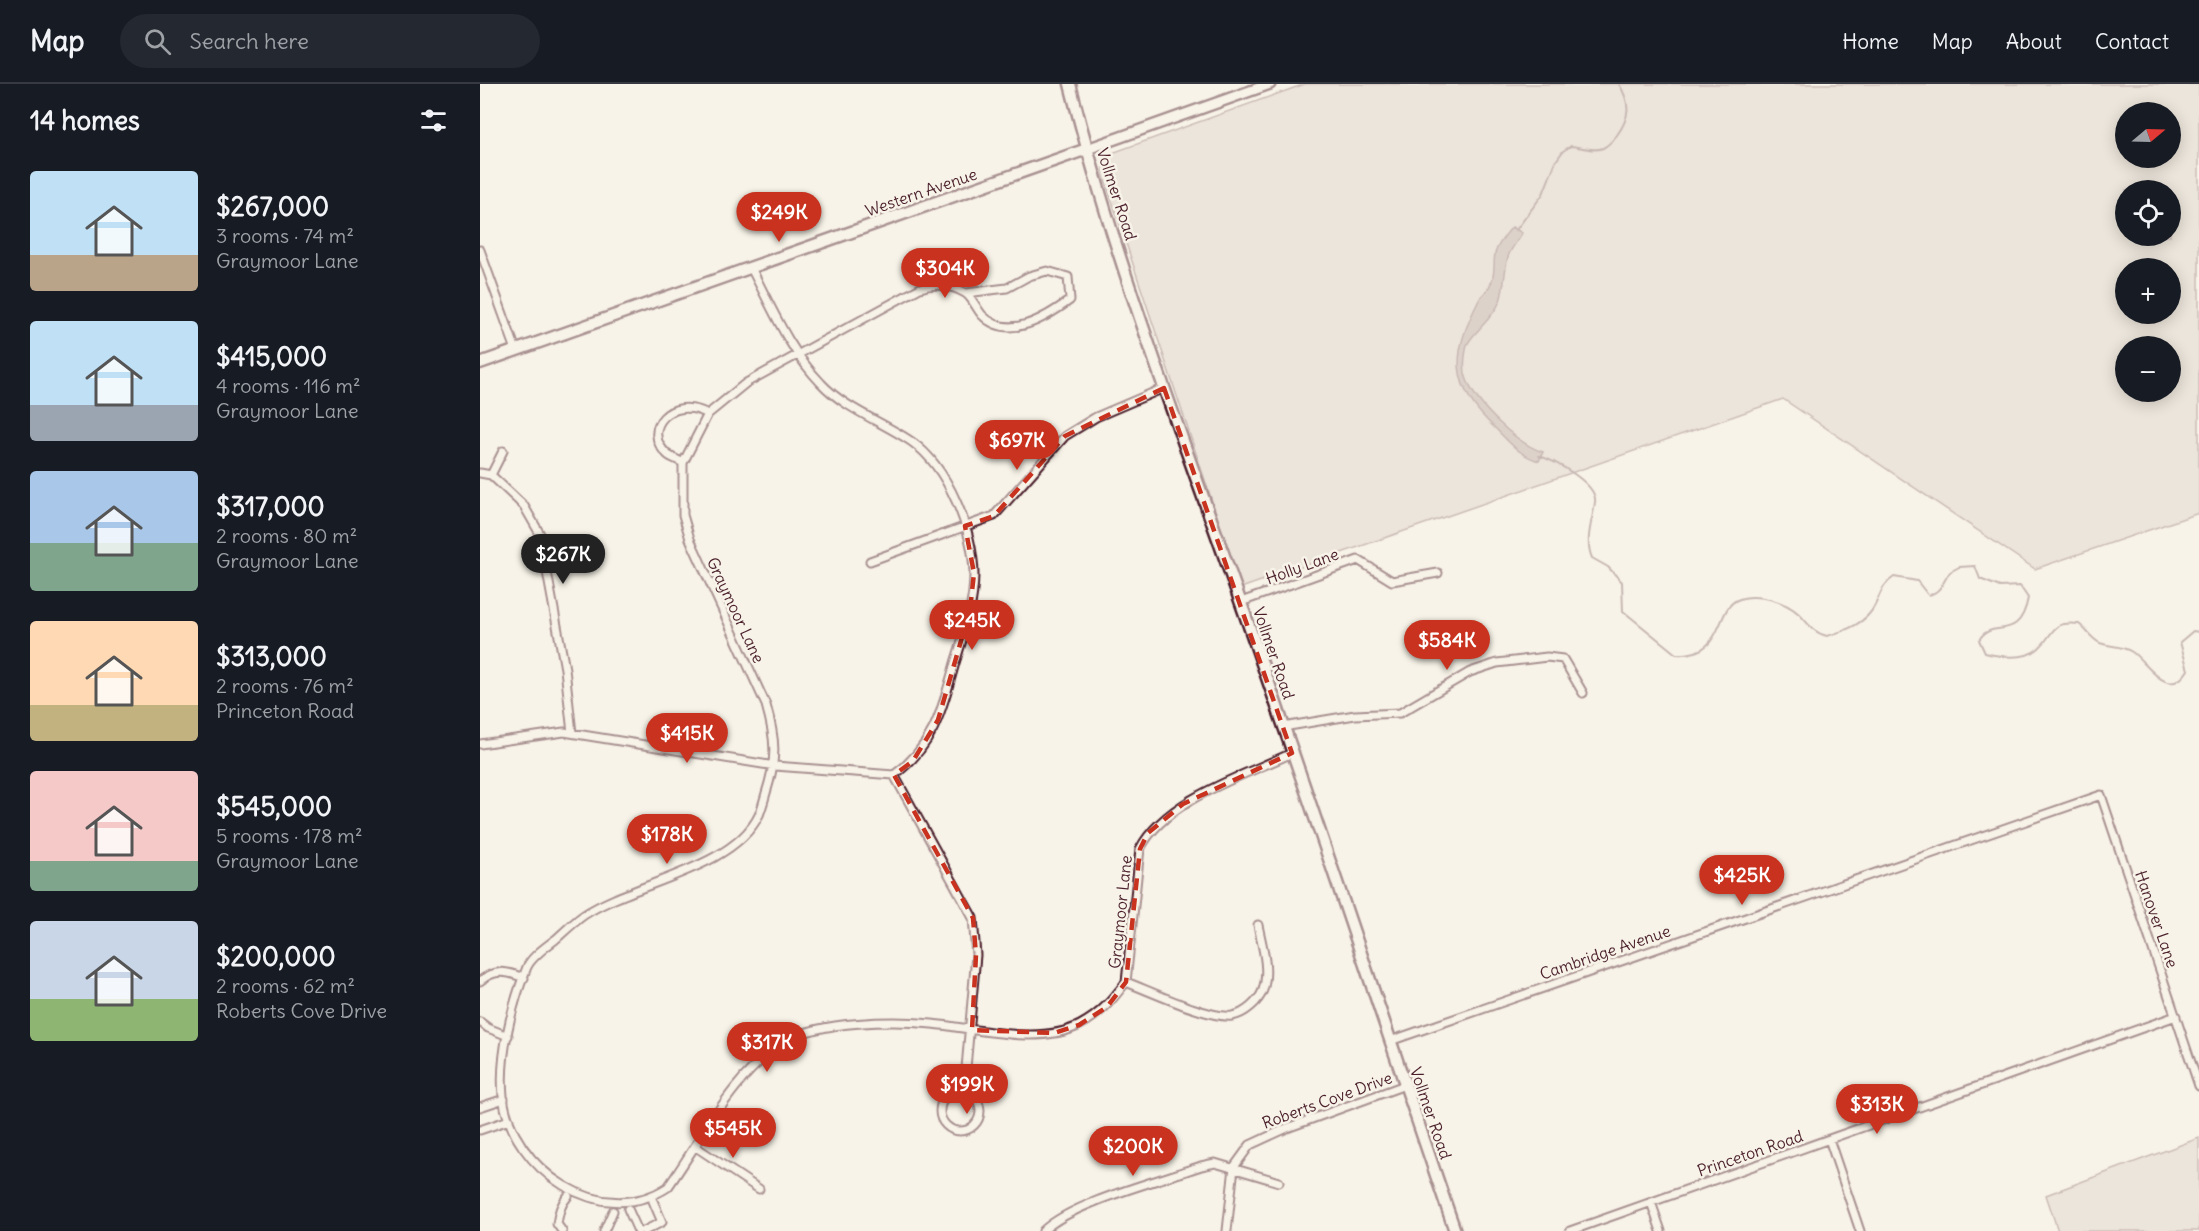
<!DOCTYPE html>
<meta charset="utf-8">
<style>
:root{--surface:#171b24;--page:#242831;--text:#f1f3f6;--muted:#9ea1a6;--line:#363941;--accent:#c8321e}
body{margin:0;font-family:Delius,sans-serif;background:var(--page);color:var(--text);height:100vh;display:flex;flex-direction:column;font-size:22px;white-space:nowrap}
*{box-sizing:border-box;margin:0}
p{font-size:20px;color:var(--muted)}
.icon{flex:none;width:33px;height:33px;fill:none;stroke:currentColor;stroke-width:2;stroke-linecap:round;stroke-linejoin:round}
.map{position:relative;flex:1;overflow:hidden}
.details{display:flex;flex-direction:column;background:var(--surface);width:480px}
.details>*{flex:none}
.needle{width:39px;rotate:71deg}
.tools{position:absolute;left:1635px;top:18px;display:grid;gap:12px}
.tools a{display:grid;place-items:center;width:66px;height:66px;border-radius:50%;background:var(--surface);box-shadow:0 3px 15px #0003;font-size:30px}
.price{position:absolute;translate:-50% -51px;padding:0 14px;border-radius:21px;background:var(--accent);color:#fff;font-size:20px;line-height:39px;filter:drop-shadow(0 2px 3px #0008)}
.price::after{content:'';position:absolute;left:50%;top:36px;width:18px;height:14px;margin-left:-9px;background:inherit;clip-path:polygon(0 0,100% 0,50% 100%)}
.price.current{background:#222;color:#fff}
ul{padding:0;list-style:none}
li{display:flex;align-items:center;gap:18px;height:150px;padding:0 30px}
li span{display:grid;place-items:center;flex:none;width:168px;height:120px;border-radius:6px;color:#555}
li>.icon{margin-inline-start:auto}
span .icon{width:72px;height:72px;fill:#fffc;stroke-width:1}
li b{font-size:26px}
h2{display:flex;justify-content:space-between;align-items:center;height:72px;padding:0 30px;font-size:26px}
header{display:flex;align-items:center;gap:36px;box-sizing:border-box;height:84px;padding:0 30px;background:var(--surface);border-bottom:2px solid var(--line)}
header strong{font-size:28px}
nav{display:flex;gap:33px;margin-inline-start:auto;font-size:21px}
.search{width:420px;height:54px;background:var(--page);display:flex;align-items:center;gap:15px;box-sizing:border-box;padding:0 21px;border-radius:33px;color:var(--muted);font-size:22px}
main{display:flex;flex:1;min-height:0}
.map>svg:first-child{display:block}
.green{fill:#ded4cc;stroke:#947a7c;stroke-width:1.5;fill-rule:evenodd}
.water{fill:#bcaaa7;stroke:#8e7275;stroke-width:1.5}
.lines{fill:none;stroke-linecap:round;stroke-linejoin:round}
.stream{stroke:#8e7275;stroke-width:2}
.minor-casing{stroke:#4a1f2b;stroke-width:11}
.tertiary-casing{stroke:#4a1f2b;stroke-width:14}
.secondary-casing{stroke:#4a1f2b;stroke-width:15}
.minor{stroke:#f7f3e8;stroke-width:7}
.tertiary{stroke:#f7f3e8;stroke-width:9}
.secondary{stroke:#f7f3e8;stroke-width:10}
.marked{fill:none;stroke:#c8321e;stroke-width:4.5;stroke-dasharray:12 8;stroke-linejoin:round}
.labels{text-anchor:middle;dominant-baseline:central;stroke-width:5;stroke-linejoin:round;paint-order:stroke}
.street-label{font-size:16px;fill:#4a1f2b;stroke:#f7f3e8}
</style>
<header>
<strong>Map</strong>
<div class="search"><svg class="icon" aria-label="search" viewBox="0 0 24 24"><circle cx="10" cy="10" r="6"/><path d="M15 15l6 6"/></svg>Search here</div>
<nav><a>Home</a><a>Map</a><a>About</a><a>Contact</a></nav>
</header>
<main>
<section class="details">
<h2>14 homes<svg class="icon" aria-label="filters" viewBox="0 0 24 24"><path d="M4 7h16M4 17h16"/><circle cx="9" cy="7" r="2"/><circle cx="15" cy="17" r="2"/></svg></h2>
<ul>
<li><span style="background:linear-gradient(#bfe0f5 70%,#b9a48a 0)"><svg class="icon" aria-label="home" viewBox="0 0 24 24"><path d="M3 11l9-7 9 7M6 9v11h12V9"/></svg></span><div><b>$267,000</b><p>3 rooms · 74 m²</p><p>Graymoor Lane</p></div></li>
<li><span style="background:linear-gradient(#bfe0f5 70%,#9aa5b1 0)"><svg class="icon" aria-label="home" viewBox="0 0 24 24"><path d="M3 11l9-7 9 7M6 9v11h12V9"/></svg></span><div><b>$415,000</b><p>4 rooms · 116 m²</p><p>Graymoor Lane</p></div></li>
<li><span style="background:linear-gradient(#a9c7e8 60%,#7fa58c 0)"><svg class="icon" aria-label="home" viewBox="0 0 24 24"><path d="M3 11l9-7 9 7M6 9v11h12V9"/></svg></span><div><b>$317,000</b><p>2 rooms · 80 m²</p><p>Graymoor Lane</p></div></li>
<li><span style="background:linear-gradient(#ffd9b3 70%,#c2b280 0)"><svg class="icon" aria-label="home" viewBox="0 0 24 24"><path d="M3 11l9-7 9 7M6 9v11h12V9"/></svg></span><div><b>$313,000</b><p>2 rooms · 76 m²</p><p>Princeton Road</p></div></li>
<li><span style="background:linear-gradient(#f6c9c9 75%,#7fa58c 0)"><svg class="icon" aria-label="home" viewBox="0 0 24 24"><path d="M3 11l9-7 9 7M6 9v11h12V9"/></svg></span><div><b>$545,000</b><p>5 rooms · 178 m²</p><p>Graymoor Lane</p></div></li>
<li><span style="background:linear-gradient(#c9d6e8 65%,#8fb573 0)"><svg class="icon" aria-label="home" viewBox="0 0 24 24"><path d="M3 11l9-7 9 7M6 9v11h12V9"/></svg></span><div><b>$200,000</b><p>2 rooms · 62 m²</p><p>Roberts Cove Drive</p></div></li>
</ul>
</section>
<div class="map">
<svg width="1719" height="1147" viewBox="0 0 1719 1147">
<rect width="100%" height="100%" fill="#f7f3e8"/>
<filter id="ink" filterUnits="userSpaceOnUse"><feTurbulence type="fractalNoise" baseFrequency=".0167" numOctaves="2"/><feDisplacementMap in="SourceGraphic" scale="12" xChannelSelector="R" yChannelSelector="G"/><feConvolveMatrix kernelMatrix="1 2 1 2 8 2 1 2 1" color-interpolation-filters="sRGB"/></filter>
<g filter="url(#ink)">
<path class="green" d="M825,0H1719V429L1555,485L1303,315L761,504L623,90V82L629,70ZM1646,28H1690V74H1646ZM1646,106H1690V152H1646ZM1646,184H1690V230H1646ZM1646,262H1690V308H1646Z
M1719,1054V1147H1578L1566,1111Z"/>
<path class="water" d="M1032,143L1042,149C1038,157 1030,165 1028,173C1024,187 1025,202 1020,217C1013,235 992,249 987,261C985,270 983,284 986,293C994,319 1037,360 1063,368L1059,377C1039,371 1030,359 1016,345C969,301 971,271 999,216C1002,210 1008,207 1010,201C1016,191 1013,180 1015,170C1017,161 1026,150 1032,143Z"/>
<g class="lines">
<path class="stream" d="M1036,146L1063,110L1076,77L1083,67L1091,62C1101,63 1113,68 1123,64C1129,61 1133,56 1137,51C1150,33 1151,20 1139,0
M1059,372C1074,376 1118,400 1115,418C1113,436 1104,455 1112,474L1128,483L1142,498L1143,527L1196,570C1245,573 1235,526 1257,516C1275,508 1305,517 1319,530C1328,539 1333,549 1347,552C1365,547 1387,539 1395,521C1401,509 1402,501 1414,493L1437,497L1448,511C1461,509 1463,497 1470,488L1479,483L1495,482L1500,495L1520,503L1540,502L1548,514C1539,561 1512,533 1499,556L1505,569C1521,573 1545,577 1559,564C1576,548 1570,537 1599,540C1607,546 1611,555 1620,559C1630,563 1642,561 1652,568C1666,577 1688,619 1708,586L1700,558L1713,547L1719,548"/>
<defs>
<path id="minor" d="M0,166L36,266
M271,184C292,224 309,266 341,299C365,325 403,338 432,358C468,383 493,447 494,490C494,521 484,550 475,579C462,625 455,661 414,691L493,834L496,871L484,1007
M228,330C191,310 160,346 187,370C191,374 199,376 203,379V431L210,455L286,621C296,656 297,675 286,709C284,716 282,724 279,731C253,786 151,799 104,831C94,838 85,847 76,855C67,862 52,872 47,883C32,920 19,972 23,1012C31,1085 121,1147 188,1103C224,1052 253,989 308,956C340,937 415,936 452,940C496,944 559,962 600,941C621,930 633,915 646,898C670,907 729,935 752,932C765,930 779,917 783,906C790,886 782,861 778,841
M23,367L11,391L44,422L60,450L85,585L92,649
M203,379L228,330L266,299L440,204C454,199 471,201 485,209C492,213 496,224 502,231C528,258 567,233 590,216L588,193L567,187L549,192L527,204L486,209
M0,389L11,391
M390,477L514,432L585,352L616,333L684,304
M761,518L878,476L912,497L958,489
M803,643L875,631L920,629L990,588L1017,579L1067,573L1083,575L1103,609
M0,660L84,648L295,682L414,691
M0,897C15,885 26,887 44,894
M646,898L660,765C686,715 763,692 812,669
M0,938L8,944L28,952
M910,957L1621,711L1719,1002
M460 1027a20 20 0 1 1 40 0a20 20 0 1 1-40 0Z
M0,1023L24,1015
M0,1046L29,1036
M1349,1055L1380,1147
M216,1063L279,1105
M1171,1118L1181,1147
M148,1125L158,1147
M82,1147L77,1140C79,1129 80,1121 88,1112
M124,1147L133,1127
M164,1147L182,1138L173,1117
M563,1147C593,1118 679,1097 721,1082L735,1079L799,1098
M747,1147L754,1083L770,1061L807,1044L925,1001
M1090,1147L1696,932"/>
<path id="tertiary" d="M607,65L790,0"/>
<path id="secondary" d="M590,0C635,179 702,352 763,525C836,732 904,940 975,1147
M0,279L607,65"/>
</defs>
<use href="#minor" class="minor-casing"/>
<use href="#tertiary" class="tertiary-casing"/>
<use href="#secondary" class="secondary-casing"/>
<use href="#minor" class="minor"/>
<use href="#tertiary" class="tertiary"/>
<use href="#secondary" class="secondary"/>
</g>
</g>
<path d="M0 0H1719V1147H0ZM684,304L812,669L703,720L668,749L660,765L646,898L627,923L599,941L574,949L492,946L496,871L493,834L414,691L433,677L458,636L490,526L494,489L485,442L514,432L585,352Z" fill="#f7f3e8" fill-opacity=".55" fill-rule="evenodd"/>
<path class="marked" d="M684,304L812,669L703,720L668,749L660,765L646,898L627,923L599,941L574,949L492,946L496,871L493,834L414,691L433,677L458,636L490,526L494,489L485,442L514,432L585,352Z"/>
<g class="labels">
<g class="street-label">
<text transform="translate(441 108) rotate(-19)">Western Avenue</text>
<text transform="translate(637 110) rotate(72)">Vollmer Road</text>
<text transform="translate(822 482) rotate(-20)">Holly Lane</text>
<text transform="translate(256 526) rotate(65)">Graymoor Lane</text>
<text transform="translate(794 569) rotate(71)">Vollmer Road</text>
<text transform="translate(640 828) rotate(-84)">Graymoor Lane</text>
<text transform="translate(1677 835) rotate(71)">Hanover Lane</text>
<text transform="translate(1125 868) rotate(-19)">Cambridge Avenue</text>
<text transform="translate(847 1016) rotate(-20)">Roberts Cove Drive</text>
<text transform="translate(951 1029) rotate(71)">Vollmer Road</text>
<text transform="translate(1270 1069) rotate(-19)">Princeton Road</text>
</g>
</g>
</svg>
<div class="tools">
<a><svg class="needle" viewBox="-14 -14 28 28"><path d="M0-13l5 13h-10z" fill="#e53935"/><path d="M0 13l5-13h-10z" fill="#9ea1a6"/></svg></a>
<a><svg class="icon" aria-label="locate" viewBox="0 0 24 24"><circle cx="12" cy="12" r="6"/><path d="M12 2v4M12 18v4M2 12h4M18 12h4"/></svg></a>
<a>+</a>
<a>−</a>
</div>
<b class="price" style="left:299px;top:159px">$249K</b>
<b class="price" style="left:465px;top:215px">$304K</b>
<b class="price" style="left:537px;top:387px">$697K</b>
<b class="price current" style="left:83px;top:501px">$267K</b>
<b class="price" style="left:492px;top:567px">$245K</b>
<b class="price" style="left:967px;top:587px">$584K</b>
<b class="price" style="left:207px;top:680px">$415K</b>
<b class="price" style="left:187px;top:781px">$178K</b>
<b class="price" style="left:1262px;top:822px">$425K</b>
<b class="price" style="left:287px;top:989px">$317K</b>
<b class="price" style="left:487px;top:1031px">$199K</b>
<b class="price" style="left:1397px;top:1051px">$313K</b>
<b class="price" style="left:253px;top:1075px">$545K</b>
<b class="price" style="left:653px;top:1093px">$200K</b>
</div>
</main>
